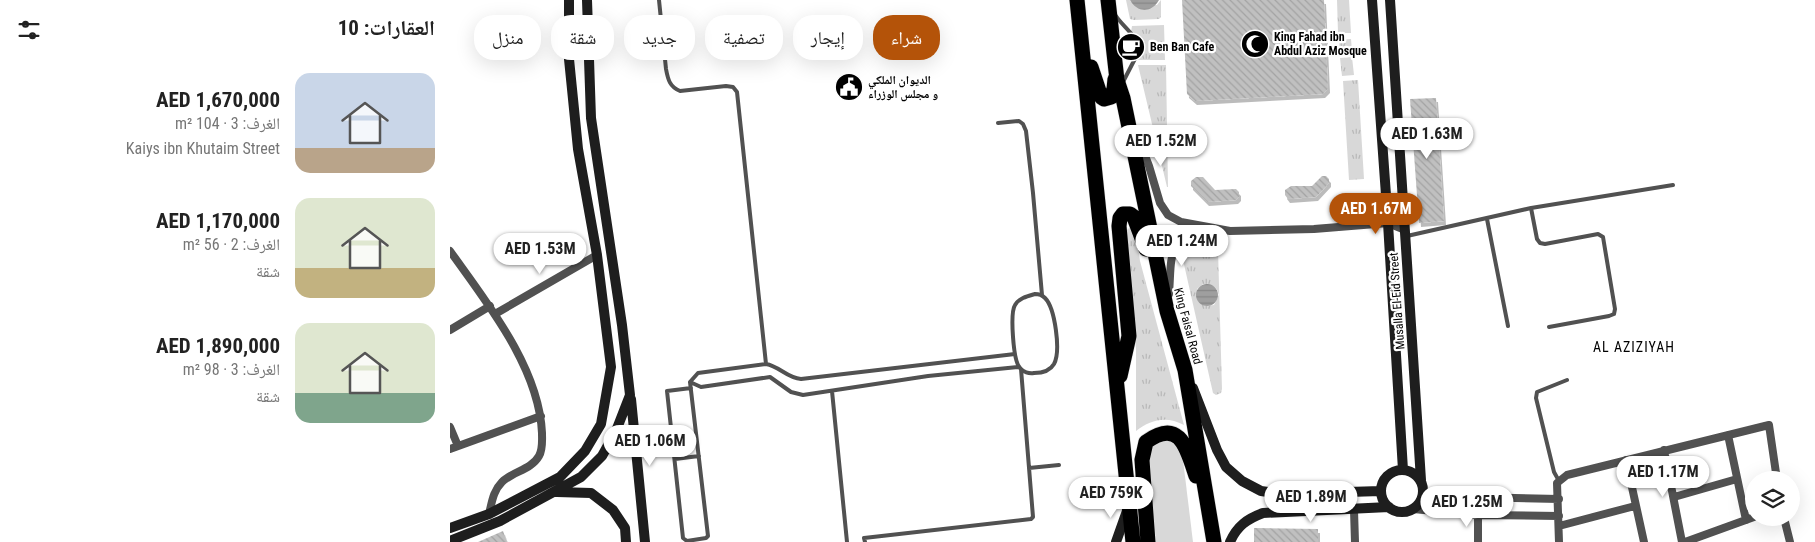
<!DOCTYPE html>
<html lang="ar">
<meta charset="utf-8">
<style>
:root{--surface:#fff;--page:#f2f2f2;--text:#222;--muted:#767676;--accent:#b45309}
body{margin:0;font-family:"Roboto Condensed","Noto Naskh Arabic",sans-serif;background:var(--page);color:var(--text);direction:rtl;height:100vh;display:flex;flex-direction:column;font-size:19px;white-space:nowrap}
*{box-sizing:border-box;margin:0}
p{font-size:16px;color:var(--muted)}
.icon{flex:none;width:28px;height:28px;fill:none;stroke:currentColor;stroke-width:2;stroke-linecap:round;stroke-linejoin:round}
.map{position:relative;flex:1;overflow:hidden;direction:ltr}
.sheet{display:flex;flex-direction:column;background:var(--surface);width:450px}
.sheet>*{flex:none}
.hud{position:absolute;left:15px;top:15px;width:475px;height:45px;direction:rtl;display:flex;gap:10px}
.fabs{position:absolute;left:1295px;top:471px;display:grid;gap:10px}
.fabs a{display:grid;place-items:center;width:55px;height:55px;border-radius:50%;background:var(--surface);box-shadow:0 5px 20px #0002;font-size:25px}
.price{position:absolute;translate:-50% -42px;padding:0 11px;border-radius:18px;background:#fff;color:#222;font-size:16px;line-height:32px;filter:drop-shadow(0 1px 2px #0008)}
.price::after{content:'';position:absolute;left:50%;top:30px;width:15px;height:11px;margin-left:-8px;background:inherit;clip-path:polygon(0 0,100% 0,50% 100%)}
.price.current{background:var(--accent);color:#fff}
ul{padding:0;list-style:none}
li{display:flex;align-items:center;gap:15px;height:125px;padding:0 15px}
li span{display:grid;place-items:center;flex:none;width:140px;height:100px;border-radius:15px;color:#555}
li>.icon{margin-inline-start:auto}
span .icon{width:60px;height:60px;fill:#fffc;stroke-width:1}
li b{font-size:21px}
h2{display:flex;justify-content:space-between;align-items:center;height:60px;padding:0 15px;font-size:21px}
.chip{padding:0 18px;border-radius:20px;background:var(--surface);box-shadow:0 5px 20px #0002;font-size:18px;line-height:45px}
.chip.current{background:var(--accent);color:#fff}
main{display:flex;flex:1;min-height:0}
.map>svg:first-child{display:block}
.grass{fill:url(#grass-tufts);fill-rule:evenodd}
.park{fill:#d8d8d8}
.water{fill:url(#water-rules)}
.building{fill:url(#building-back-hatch);filter:url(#shadow)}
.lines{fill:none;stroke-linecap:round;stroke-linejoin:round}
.highway-casing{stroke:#dbdbdb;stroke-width:16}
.lane{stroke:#515151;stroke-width:4}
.street{stroke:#515151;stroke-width:8}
.secondary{stroke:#1e1e1e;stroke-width:10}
.highway{stroke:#000;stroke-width:15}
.labels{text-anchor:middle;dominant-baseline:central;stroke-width:4.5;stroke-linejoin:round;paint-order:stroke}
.poi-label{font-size:12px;font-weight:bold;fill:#000;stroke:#fff;text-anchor:start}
.street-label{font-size:12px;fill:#000;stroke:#fff}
.neighbourhood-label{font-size:14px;letter-spacing:1px;fill:#000;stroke:#fff}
</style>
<main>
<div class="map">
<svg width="1365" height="542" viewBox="0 0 1365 542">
<defs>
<pattern id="grass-tufts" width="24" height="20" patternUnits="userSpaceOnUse" patternTransform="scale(1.25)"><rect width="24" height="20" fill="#d8d8d8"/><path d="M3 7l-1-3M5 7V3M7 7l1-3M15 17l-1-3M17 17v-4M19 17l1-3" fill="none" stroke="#b8b8b8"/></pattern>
<pattern id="water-rules" width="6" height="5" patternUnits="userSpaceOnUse" patternTransform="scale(1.25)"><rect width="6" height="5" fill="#9f9f9f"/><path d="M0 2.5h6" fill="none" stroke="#878787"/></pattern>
<pattern id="building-back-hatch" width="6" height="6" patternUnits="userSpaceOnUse" patternTransform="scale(1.25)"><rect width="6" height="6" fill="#c0c0c0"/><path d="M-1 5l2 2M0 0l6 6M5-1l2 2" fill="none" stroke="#a3a3a3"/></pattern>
<filter id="shadow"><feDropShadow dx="2" dy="4" stdDeviation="0" flood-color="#0004"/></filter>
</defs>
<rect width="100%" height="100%" fill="#fff"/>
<path class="grass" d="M676,0H680L681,2L707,5L711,0V17L709,19L684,20L680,19Z
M887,0H899L901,33H888Z
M714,25L715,60H688C692,47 692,41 681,32L682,26Z
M901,39L902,51L890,52L889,40Z
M902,57L904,75L892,76L890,58Z
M688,65H716L718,187H717Z
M908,80L914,179L899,180L893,81Z
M680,227L686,232L690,261L734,425C717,416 701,419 686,431V349L678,270L676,231Z
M768,250L772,389L771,393L766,395L763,393L731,251ZM753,284C761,285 767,285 769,295L764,305L756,306L750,303L747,289Z"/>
<path class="park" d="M717,439L728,447L733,460L743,542H706L698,453L707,441Z"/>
<path class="water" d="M680,0H709C702,13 687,13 680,0Z
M746 295a11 11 0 1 1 22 0a11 11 0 1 1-22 0Z"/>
<path class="building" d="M732,0H874L878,89L873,94L745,101L737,94Z
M986,98L994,221L969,223L960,99Z
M872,176H876L879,179V183L866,197L838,199L835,195V190L841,186H862Z
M746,177H753L765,190L786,189L789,192V197L786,200L757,202L741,186V181Z
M804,528L868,529V542H804Z
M53,531L57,542H28Z"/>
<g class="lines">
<defs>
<path id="highway" d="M627,0L683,542
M658,0L667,80L673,98L717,311L735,370L764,542
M641,67L651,97L654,99L661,97L664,89L665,79
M670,376L679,336L669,226L670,218L673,214H680L684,217L696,249
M698,542L692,460L696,442C730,417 737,449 746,476"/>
</defs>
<use href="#highway" class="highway-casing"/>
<path class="lane" d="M209,0L216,69C218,80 220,87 230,91L276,86L283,87L287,92L316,364
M666,16C673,27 690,38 689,51L673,82
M548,123L569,121L573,124L576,131L583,193L592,295
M1081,208L1087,239L1090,243L1095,244L1148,234L1153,237L1165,309L1164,314L1159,316L1099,327
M1037,219L1058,326
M957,236L1081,208L1223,185
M585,294C589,294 592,295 595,298C605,308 611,351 604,364C600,371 591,373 584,373C579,374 573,372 570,368C563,361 560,313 565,305C569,298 578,296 585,294Z
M240,382L251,387L320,377L341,392L353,395L478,376L568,367
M241,388L217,391L233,538L237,541L256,538L258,536L240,382L248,373L316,364C329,366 337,378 351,379L565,354
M382,391L397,542
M225,459L249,456
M579,468L609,465
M1109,481L1104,472L1086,398L1087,392L1117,380
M415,542L414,538L581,519L583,517L571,369"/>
<path class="street" d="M687,135L699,166L710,203L718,215L731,222L780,231L864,229L938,223L955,230
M0,251C37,303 89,367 92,433C92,441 93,449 89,456C81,470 63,471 52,482C43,491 42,502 39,514
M719,294C722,252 716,246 757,228
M45,314L147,255
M0,330L40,306
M0,427L8,446
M1278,435L1296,520
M0,449L91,416
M1214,450L1232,542
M1176,460L1194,542
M973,496L1109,499
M1224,497L1287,479
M963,509L1028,515L1109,516
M904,510L905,542
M1334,518L1340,542
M1109,526L1185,506
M1028,542V515
M1109,542L1107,483L1117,475L1319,425L1327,480
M1235,542L1304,517"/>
<path class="secondary" d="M922,0L938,223L953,470
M940,0L971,480
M743,388L767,450L776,467L792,481L811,491L831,494L931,491
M181,399L195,542
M931 491a21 21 0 1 1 42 0a21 21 0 1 1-42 0Z
M107,492L141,493L163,510L175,528L176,542
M0,528L39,514L110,477L135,451L151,424L161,367L147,255L128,149L119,59V0
M0,541L50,521L131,477L152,456L166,431L180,395L172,325L141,118L137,0
M666,542L677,511
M780,542C787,526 797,519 813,513L939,507"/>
<use href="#highway" class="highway"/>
</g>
<defs>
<symbol id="mosque-disc" viewBox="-11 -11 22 22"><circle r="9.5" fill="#000" stroke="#fff"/><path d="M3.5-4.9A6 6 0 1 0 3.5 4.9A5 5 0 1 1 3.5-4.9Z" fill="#fff"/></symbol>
<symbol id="cafe-disc" viewBox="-11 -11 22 22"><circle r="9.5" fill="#000" stroke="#fff"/><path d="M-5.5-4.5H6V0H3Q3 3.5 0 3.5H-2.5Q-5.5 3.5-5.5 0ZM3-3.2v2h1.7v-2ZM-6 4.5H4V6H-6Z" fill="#fff"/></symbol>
<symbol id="civic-disc" viewBox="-11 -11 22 22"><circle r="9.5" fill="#000" stroke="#fff"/><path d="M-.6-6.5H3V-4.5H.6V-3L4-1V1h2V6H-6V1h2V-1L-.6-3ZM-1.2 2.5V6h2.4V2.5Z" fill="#fff"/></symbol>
</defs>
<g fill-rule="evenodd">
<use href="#mosque-disc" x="789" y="28" width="32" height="32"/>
<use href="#cafe-disc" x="665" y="31" width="32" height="32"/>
<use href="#civic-disc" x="383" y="71" width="32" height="32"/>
</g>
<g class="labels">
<g class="poi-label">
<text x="824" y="37">King Fahad ibn<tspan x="824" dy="14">Abdul Aziz Mosque</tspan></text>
<text x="700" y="47">Ben Ban Cafe</text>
<text x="418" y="80">الديوان الملكي<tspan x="418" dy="14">و مجلس الوزراء</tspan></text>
</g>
<g class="street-label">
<text transform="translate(947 301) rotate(-94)">Musalla El-Eid Street</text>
<text transform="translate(738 326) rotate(75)">King Faisal Road</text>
</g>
<g class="neighbourhood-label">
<text x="1184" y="347">AL AZIZIYAH</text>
</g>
</g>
</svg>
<div class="fabs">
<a><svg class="icon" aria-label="layers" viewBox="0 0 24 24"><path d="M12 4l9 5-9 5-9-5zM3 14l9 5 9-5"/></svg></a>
</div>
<b class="price" style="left:977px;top:160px">AED 1.63M</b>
<b class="price" style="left:711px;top:167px">AED 1.52M</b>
<b class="price current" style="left:926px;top:235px">AED 1.67M</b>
<b class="price" style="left:732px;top:267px">AED 1.24M</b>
<b class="price" style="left:90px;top:275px">AED 1.53M</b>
<b class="price" style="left:200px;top:467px">AED 1.06M</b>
<b class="price" style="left:1213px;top:498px">AED 1.17M</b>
<b class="price" style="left:661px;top:519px">AED 759K</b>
<b class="price" style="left:861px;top:523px">AED 1.89M</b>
<b class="price" style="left:1017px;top:528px">AED 1.25M</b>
<div class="hud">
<a class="chip current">شراء</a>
<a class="chip">إيجار</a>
<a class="chip">تصفية</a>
<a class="chip">جديد</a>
<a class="chip">شقة</a>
<a class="chip">منزل</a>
</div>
</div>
<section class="sheet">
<h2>العقارات: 10<svg class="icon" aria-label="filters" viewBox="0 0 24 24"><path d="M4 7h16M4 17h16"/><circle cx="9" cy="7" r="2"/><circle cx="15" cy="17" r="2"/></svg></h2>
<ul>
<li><span style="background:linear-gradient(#c9d6e8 75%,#b9a48a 0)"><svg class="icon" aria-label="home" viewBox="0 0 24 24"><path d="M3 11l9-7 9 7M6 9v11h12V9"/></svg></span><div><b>AED 1,670,000</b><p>الغرف: 3 · 104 m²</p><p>Kaiys ibn Khutaim Street</p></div></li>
<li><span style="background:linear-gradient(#dfe7d0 70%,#c2b280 0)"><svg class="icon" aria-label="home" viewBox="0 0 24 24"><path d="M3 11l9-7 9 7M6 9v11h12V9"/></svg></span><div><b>AED 1,170,000</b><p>الغرف: 2 · 56 m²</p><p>شقة</p></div></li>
<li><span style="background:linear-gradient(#dfe7d0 70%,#7fa58c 0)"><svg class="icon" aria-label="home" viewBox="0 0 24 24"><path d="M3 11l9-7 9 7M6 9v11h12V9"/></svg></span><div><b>AED 1,890,000</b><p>الغرف: 3 · 98 m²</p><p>شقة</p></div></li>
</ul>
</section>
</main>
